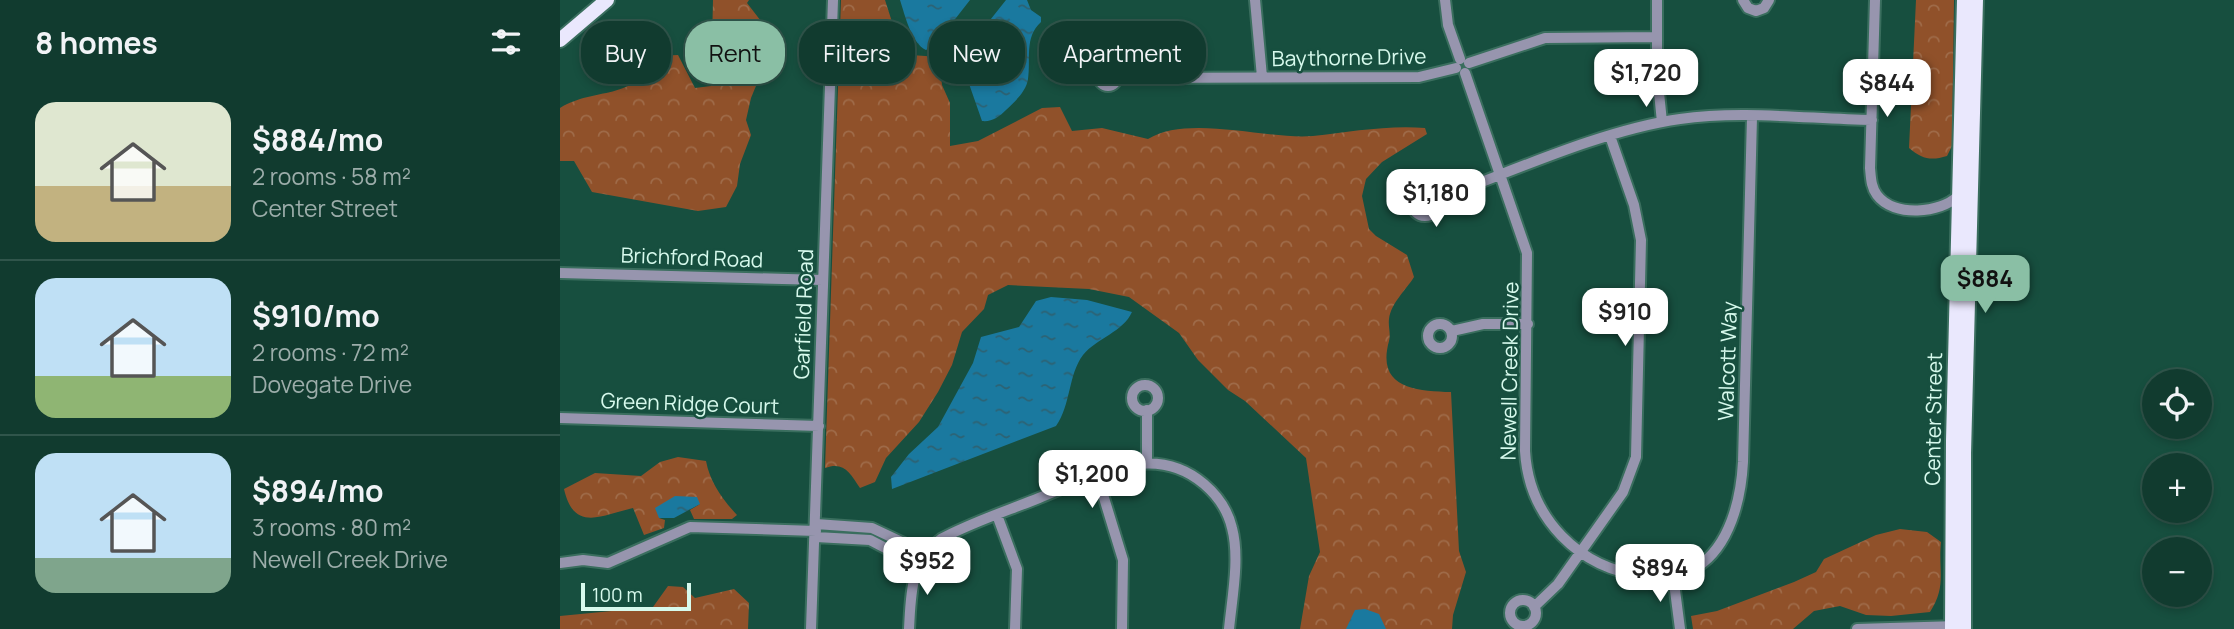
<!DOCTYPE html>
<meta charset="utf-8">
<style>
:root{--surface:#113b2f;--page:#1e463b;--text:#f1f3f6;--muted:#9cadaa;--line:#30554b;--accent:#8abfa5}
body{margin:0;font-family:Manrope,sans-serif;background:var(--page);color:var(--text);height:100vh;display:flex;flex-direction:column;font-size:26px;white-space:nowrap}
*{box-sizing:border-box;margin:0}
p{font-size:23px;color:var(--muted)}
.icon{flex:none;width:38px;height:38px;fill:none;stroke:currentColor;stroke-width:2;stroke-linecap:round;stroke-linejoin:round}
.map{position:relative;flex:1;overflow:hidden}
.details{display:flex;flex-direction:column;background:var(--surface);width:560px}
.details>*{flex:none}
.guide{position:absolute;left:21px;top:21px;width:665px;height:63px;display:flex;gap:14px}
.controls{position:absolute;left:1582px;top:369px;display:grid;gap:14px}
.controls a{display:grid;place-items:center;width:70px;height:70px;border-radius:50%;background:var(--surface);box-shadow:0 4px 10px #0003,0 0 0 2px var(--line);font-size:35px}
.scale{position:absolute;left:21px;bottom:18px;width:110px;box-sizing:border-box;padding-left:7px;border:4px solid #d7faed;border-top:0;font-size:19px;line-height:24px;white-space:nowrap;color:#d7faed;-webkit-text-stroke:5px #174f3f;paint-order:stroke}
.price{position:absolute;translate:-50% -60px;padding:0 16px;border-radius:14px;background:#fff;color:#222;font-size:23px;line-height:46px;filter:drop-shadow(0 2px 4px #0008)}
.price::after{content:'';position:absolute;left:50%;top:42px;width:21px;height:16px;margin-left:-10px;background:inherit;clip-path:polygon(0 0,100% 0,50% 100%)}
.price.current{background:var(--accent);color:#111}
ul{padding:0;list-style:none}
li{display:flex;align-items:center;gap:21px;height:175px;padding:0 35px}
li+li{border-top:2px solid var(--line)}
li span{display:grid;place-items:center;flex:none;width:196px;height:140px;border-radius:21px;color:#555}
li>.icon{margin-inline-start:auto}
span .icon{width:84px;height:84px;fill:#fffc;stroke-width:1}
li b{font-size:30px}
h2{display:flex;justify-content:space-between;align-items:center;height:84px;padding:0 35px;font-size:30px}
.pill{padding:0 24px;border-radius:28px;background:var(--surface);box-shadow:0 4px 10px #0003,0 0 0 2px var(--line);font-size:24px;line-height:63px}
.pill.current{background:var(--accent);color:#111}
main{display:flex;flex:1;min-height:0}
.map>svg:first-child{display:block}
.forest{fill:url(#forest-crowns)}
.water{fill:url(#water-ripples)}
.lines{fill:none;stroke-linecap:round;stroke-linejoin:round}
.minor-casing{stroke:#3a6e5e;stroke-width:14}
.major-casing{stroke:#3a6e5e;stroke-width:18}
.minor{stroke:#9795ae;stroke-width:10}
.major{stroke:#eae8fd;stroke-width:14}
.labels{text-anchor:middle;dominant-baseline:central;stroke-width:5;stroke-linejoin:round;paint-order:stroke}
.street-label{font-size:21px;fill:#d7faed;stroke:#174f3f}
</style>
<main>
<section class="details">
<h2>8 homes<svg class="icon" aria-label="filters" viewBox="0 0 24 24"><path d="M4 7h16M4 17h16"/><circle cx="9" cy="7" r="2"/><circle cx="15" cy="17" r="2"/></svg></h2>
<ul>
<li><span style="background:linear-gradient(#dfe7d0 60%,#c2b280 0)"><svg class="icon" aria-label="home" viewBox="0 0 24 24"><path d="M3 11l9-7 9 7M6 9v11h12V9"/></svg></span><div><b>$884/mo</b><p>2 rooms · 58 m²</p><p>Center Street</p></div></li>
<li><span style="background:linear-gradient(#bfe0f5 70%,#8fb573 0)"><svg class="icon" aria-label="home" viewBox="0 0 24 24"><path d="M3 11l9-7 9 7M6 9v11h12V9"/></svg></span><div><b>$910/mo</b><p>2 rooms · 72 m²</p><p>Dovegate Drive</p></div></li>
<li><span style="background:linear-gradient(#bfe0f5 75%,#7fa58c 0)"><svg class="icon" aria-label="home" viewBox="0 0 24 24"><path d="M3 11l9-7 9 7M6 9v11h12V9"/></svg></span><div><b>$894/mo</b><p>3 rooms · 80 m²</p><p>Newell Creek Drive</p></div></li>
</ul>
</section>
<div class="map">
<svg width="1674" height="629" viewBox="0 0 1674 629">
<defs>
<pattern id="forest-crowns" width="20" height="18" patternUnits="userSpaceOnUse" patternTransform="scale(1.75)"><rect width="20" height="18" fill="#90512a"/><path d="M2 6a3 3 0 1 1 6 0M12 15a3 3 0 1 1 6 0" fill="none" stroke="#9f6b49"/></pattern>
<pattern id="water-ripples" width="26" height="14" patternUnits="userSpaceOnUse" patternTransform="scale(1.75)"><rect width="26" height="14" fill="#1a799f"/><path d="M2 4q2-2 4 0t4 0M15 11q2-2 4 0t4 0" fill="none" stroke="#2d6273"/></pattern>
</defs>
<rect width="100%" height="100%" fill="#174f3f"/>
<path class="forest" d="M153,0H189L187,3L207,29L211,49L191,98L186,120L191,135L180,164L177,186L166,207L138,211L32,192L14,161H0V108C36,86 72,103 98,56L118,55L135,88L151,86Z
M281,0H325L340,47L351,55L379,57L382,85L390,103V146L418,141L482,108L500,107L512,131L542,128L588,139C629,114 706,140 753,136C790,132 827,125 865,128L867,134L822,162L806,179L802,196L809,229L816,236L847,255L854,277C846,290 831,303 829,319C828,327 831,334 829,341C816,388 855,391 891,392L899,551L906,572L893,615L892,629H740L749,576L760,552L746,458L685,401L668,390L638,360L619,333L569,297L529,289L448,285L428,295L424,309L402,332L392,365L378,392L359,422L326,458L315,482L300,488C290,473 284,461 265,468Z
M1356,0H1394L1392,146L1387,156C1371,161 1362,159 1349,148Z
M118,457L146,461C150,482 162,499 177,515L172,519H134L130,510L140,504L99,518L105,520L104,528L84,535L73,508C42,515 14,533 4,489L35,473L81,476L100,462Z
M1340,529L1367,532L1381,542C1378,571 1387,586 1370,612L1331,616L1306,615L1280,606L1254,611L1233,629H1133L1131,616L1157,611L1234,582L1256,572L1264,559L1316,535Z
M108,586L123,587L135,598L174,589L189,603L188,629H0V616L93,607Z"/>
<path class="water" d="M340,0H410L378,41L366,50C351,43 345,15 340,0Z
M446,0H467L471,10L481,17V22C464,37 471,60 468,79C466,92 455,101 446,110C439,117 432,122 422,121L400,58Z
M491,297L527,300L572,312C563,332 537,338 523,355C508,375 511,405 496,426L332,489L331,477L349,454L378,427L413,363L421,337L459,327L476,301Z
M115,496L137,497L140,504L114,518H99L95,508Z
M805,609L819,614L826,629H786L795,610Z"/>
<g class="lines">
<defs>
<path id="minor" d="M695,0L702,77
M885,0L888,25L900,59
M1097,0V73L1102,122
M1183,0L1188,8L1196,11L1204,8L1209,0
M1315,0L1310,168C1311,178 1311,187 1317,195C1334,218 1381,213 1398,196
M909,63L985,38L1096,37
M539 77a9 9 0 1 1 18 0a9 9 0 1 1-18 0Z
M905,73L967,253L965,451C969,518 1019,569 1085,576C1102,578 1122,576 1137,567C1170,546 1181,499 1183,462L1192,117
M557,78L859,77L896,68
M852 203a13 13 0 1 1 26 0a13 13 0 1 1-26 0Z
M877,199C951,172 1042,130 1120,119C1182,110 1249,119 1312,120
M0,273L263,280
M868 336a12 12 0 1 1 24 0a12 12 0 1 1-24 0Z
M892,331L923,324H968
M572 398a13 13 0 1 1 26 0a13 13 0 1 1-26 0Z
M0,418L259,426
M587,462V410
M537,475L563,560L562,629
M437,515L457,569L455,629
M256,524L312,528L365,553
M256,537L310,540L358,565
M0,563L23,560L48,563L130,527L256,531
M1113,575L1120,629
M950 613a13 13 0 1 1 26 0a13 13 0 1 1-26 0Z
M974,607L998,584L1063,492L1076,457L1081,240L1074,205L1050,136
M251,629L273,0
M349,629C351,594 350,562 381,539C412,522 447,511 479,498C532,477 593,440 644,484C657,495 668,511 672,528C680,558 672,598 669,629
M1297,629L1398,626"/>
<path id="major" d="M0,40L47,0
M1392,629L1393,441L1404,0
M1404,629V453L1416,0"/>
</defs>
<use href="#minor" class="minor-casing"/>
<use href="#major" class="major-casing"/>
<use href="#minor" class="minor"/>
<use href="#major" class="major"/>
</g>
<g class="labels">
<g class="street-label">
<text transform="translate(789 57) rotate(-1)">Baythorne Drive</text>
<text transform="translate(132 257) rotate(2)">Brichford Road</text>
<text transform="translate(243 314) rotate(-88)">Garfield Road</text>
<text transform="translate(1167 361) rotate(-88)">Walcott Way</text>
<text transform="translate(949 371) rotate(-89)">Newell Creek Drive</text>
<text transform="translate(130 403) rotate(2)">Green Ridge Court</text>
<text transform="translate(1373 419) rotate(-89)">Center Street</text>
</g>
</g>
</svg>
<div class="controls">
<a><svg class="icon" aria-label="locate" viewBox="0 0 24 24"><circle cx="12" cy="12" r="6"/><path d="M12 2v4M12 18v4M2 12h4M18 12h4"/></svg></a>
<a>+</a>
<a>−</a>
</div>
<div class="scale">100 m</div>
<b class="price" style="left:1086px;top:109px">$1,720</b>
<b class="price" style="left:1327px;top:119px">$844</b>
<b class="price" style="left:876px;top:229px">$1,180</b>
<b class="price current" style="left:1425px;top:315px">$884</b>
<b class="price" style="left:1065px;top:348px">$910</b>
<b class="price" style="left:532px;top:510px">$1,200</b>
<b class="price" style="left:367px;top:597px">$952</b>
<b class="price" style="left:1100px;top:604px">$894</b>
<div class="guide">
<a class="pill">Buy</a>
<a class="pill current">Rent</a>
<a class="pill">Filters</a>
<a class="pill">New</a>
<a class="pill">Apartment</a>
</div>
</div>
</main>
